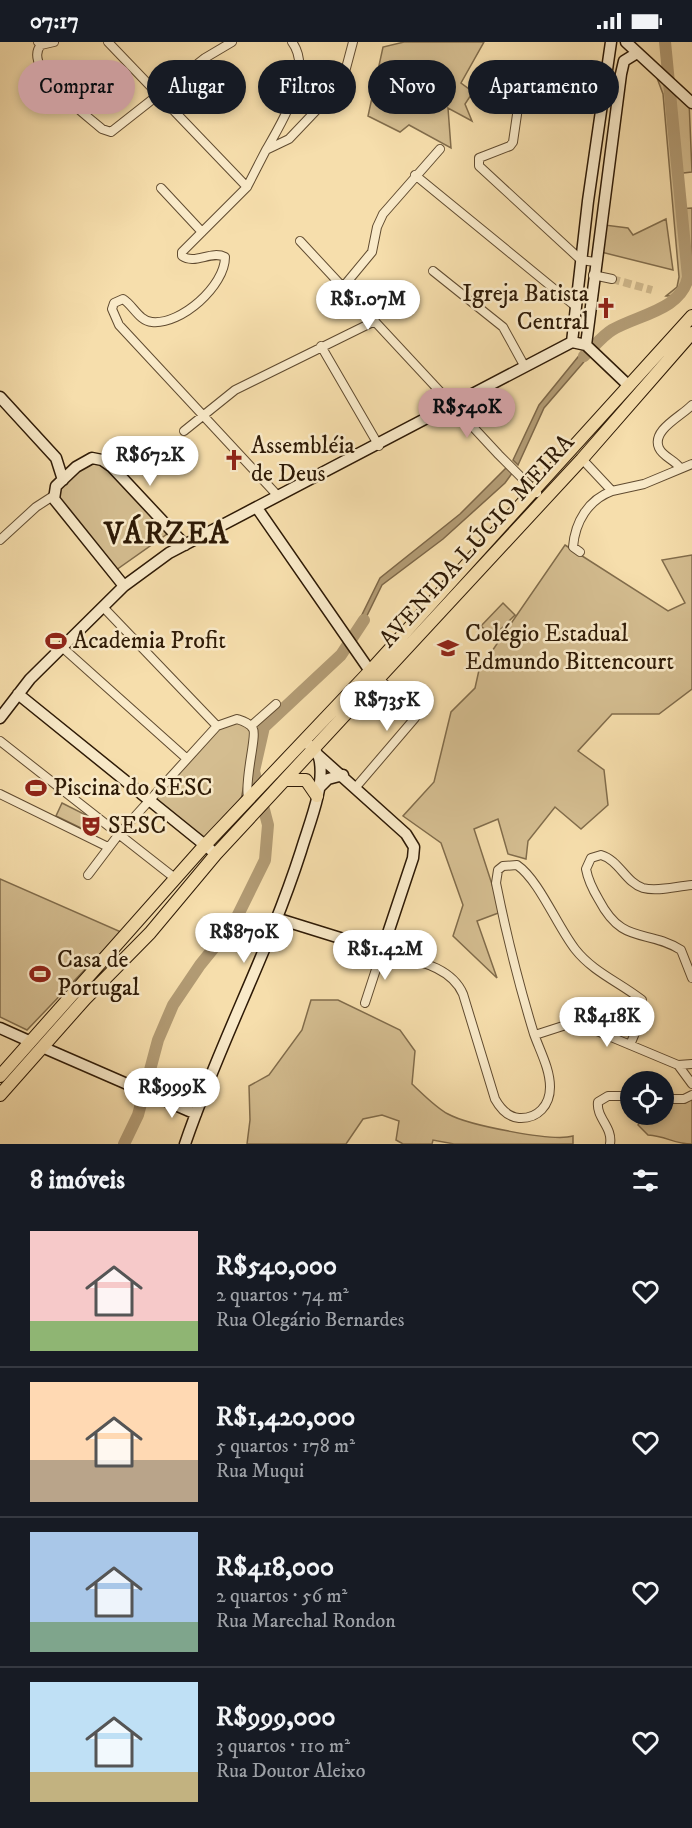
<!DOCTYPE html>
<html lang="pt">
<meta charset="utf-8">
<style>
:root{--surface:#171b24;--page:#242831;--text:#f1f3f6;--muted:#9ea1a6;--line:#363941;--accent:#c59692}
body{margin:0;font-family:"IM FELL DW Pica",serif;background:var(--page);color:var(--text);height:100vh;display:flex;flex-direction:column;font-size:22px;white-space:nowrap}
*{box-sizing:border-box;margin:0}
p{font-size:20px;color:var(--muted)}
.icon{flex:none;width:33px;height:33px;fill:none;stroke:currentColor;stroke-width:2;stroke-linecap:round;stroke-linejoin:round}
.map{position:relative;height:1102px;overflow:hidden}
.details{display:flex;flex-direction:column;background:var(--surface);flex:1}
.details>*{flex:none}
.guide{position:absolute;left:18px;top:18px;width:657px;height:54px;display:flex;gap:12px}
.controls{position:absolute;left:620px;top:1029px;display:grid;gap:12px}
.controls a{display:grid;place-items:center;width:54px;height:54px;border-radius:50%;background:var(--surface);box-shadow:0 3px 9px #0003;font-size:30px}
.price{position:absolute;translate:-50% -51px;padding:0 14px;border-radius:21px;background:#fff;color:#222;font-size:20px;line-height:39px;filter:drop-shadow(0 2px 3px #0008)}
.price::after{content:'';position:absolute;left:50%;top:36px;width:18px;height:14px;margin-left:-9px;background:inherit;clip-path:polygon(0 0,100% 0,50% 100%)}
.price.on{background:var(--accent);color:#111}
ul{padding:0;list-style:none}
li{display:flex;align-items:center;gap:18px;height:150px;padding:0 30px}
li+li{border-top:2px solid var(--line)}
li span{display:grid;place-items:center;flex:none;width:168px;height:120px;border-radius:0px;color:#555}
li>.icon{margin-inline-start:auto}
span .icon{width:72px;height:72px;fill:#fffc;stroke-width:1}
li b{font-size:26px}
h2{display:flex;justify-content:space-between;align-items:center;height:72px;padding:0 30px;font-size:26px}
.tag{padding:0 21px;border-radius:27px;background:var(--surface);box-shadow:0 3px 9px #0003;font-size:21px;line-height:54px}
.tag.on{background:var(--accent);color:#111}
.status{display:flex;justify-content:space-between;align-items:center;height:42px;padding:0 30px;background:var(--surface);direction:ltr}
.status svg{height:16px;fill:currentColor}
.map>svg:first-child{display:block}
.green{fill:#d4bd90;stroke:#816c4b;stroke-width:1.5}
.water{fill:#b29b74;stroke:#7d6748;stroke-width:1.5}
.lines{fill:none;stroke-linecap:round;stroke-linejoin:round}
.river{stroke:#b29b74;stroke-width:12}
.street-tunnel{stroke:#ceb78b;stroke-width:8;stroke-dasharray:8 4;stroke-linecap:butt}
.street-casing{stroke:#604b30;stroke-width:10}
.secondary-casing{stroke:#2e1a06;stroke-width:13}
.primary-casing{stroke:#2e1a06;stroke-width:14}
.street{stroke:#f9eac9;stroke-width:8}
.secondary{stroke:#f9eac9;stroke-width:10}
.primary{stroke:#f6deac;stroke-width:12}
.labels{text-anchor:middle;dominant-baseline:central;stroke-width:5;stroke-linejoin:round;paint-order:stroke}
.poi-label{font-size:24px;fill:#2e1a06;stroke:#f9eac9;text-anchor:start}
.street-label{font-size:24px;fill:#2e1a06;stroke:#f9eac9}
.district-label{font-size:30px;font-weight:bold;letter-spacing:1.5px;fill:#2e1a06;stroke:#f9eac9}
</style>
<div class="status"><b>07:17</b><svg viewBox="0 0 49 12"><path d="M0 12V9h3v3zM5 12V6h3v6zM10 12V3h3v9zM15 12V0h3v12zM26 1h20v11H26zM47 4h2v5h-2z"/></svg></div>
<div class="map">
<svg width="692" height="1102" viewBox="0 0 692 1102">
<rect width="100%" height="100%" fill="#f6deac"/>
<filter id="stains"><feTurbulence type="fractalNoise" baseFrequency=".00333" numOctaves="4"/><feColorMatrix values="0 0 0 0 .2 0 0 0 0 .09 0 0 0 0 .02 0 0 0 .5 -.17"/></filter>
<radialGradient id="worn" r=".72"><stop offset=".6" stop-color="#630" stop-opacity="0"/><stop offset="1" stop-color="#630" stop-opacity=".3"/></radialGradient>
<path class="green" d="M404,0H484L461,41L473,50L465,62L472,79L448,66L451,106L409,83L400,90L368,74L383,5Z
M654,28L689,59L692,130L675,132L678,167L692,166V238C684,245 677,255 666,254L677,245L679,235L663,52Z
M666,177L673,228L601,210L605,183L628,186L633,193Z
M89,418L109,423L167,492L116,528L61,462L56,447Z
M565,503L668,569L685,561L662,518L692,513V647L659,672H612L578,709L604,728L608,763L581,787L555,765L528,799L526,817L508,812L498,777L474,787L501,870L477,879L497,936L453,894L463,863L441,801L403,774L434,740L451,670L475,646L479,628Z
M503,561L515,573L493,595L481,584Z
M235,679L250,685L253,697L241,758L205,801L154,758L218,684Z
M62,761L90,775L85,788L56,774Z
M0,837L121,890L27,988L0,975Z
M311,958H338L400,988L415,1009L412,1042C423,1052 435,1065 448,1072C468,1083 552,1100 573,1094V1102H454L433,1098L432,1102H403L396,1098L399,1079L382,1073L363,1077L346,1102H247L250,1078L249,1044L269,1033L302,988Z
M692,1058V1102C673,1102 667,1094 648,1093L638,1083L641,1078L638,1073L663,1072V1060Z"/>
<path class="water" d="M582,310L589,314L544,366L518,423L513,418L539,363Z
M507,425L513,430L505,441L443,497L382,543L357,594L354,589L380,536L460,472Z"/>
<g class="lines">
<path class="river" d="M584,314C593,306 602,294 612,288C637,273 682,268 688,235L665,0
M124,1102L138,1073L158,998L173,963L200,923L234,881L265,818L268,783L254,729L264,685L341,613L364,578"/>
<path class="street-tunnel" d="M612,237L652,248"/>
<defs>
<path id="street" d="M38,0L41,3C21,25 86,73 102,87L111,90L205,16L232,0
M108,0L247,145
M41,3L54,0
M522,38L513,100L510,104L479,116V124L581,218L595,220
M266,108C281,82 314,29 292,0
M415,133L575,264
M161,146L202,190
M300,199L499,413L537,451
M433,229L503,285L525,325
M593,233L612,237
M343,245L372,210L377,185L383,172L440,107
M321,304L379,404
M184,389L235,348L375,279
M582,417L612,449L644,442L692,422
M680,426C675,418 663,415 659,406C651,388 682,374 692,363
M278,454L119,283L112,267L114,261L123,257C133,263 139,279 152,280C181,283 225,244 225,215C211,208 195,223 182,214V210L247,145L266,108L289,97L328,56L345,30L353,0
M0,498L36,465L53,454
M580,510L573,505C575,480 588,458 612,449
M103,565L217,684L237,677C243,679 250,681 253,687C257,694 244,739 248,756
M63,606L186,716
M251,684L276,662
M0,699L176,837
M356,745L415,676L410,663L380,638
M0,752L108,805
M88,833L119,792L217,684
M692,843C677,844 658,850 643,846C626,841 619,818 601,813L591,816L586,827C588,838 593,848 599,858C623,904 646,886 681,908L692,936
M365,961L382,909C410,918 450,922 463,952L495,1057C500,1066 508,1075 519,1076C538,1077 550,1063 550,1045C550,1027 540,1009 534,992C519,943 506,891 496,841L498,828L503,824L517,823C539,838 557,884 575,907C593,930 619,940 642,958V974L630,1003
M535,993L566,983L580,982L678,1023L692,1022
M678,1023L692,1042
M663,1057H684L692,1053
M610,1102C613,1085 596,1076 598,1060L608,1054H630"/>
<path id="secondary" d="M626,0L692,61
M572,300L588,159L611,0
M586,303L621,32L624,19L637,11
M0,355L56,416L63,438
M257,466L370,629
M124,544L54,457L56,444L76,425L92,416L102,418L112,425L185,503
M18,652L211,808
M0,676L30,637L124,544L169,511L572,300L586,303L628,343
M319,746L328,737L343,733
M279,877L382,909L413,816L414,805L406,792L318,713
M0,986L29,999
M42,1005L196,1072
M185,1102C219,1002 269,909 301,809C309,782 324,748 320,720C319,711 313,707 308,702"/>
<path id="primary" d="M286,738H306L317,754
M0,1034L205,803L370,629L692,274
M0,1053L85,957L150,891L216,812L582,417L692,291"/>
</defs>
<use href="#street" class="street-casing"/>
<use href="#secondary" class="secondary-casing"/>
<use href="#primary" class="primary-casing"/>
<use href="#street" class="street"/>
<use href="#secondary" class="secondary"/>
<use href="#primary" class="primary"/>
</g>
<defs>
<symbol id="church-bare" viewBox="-9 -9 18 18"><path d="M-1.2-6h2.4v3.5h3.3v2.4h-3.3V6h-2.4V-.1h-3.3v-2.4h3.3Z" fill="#8f2418" stroke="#f9eac9" stroke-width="2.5" paint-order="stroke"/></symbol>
<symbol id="stadium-bare" viewBox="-9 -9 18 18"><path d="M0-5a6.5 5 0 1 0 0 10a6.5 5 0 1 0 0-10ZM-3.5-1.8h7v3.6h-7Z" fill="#8f2418" stroke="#f9eac9" stroke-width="2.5" paint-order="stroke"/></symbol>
<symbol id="school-bare" viewBox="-9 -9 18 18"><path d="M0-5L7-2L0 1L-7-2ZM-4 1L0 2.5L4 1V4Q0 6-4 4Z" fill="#8f2418" stroke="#f9eac9" stroke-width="2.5" paint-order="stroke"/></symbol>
<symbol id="theatre-bare" viewBox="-9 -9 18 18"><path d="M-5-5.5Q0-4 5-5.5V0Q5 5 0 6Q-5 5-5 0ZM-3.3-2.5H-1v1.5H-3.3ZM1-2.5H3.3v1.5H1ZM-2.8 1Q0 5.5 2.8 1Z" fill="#8f2418" stroke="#f9eac9" stroke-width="2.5" paint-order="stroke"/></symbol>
</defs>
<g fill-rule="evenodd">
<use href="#church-bare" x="591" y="251" width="30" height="30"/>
<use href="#church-bare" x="219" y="403" width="30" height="30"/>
<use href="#stadium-bare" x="41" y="584" width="30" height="30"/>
<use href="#school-bare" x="433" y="591" width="30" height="30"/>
<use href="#stadium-bare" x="21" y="731" width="30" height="30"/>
<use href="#theatre-bare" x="76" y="769" width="30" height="30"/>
<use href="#stadium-bare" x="25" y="917" width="30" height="30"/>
</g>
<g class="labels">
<g class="poi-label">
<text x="589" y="252" text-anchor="end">Igreja Batista<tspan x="589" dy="28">Central</tspan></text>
<text x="251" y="404">Assembléia<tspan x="251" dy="28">de Deus</tspan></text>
<text x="465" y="592">Colégio Estadual<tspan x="465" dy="28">Edmundo Bittencourt</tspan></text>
<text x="73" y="599">Academia Profit</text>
<text x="53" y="746">Piscina do SESC</text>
<text x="108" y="784">SESC</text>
<text x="57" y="918">Casa de<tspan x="57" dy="28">Portugal</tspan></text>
</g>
<g class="street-label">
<text transform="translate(477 499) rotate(-48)">AVENIDA LÚCIO MEIRA</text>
</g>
<g class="district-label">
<text x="167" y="492">VÁRZEA</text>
</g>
</g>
<rect width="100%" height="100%" filter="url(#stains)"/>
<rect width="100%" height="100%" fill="url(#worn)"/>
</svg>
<div class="controls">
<a><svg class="icon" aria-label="locate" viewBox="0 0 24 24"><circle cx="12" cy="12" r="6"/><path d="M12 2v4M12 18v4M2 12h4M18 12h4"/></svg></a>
</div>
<b class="price" style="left:368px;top:289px">R$1.07M</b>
<b class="price on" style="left:467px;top:397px">R$540K</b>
<b class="price" style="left:150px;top:445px">R$672K</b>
<b class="price" style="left:387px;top:690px">R$735K</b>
<b class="price" style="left:244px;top:922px">R$870K</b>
<b class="price" style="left:385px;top:939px">R$1.42M</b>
<b class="price" style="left:607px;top:1006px">R$418K</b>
<b class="price" style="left:172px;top:1077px">R$999K</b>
<div class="guide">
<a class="tag on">Comprar</a>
<a class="tag">Alugar</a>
<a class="tag">Filtros</a>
<a class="tag">Novo</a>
<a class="tag">Apartamento</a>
</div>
</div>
<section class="details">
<h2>8 imóveis<svg class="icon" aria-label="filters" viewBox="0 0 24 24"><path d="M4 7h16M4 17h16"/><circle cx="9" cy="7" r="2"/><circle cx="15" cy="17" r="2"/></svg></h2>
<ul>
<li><span style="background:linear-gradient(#f6c9c9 75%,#8fb573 0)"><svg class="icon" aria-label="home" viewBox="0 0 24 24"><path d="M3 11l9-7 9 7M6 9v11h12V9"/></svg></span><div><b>R$540,000</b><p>2 quartos · 74 m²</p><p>Rua Olegário Bernardes</p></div><svg class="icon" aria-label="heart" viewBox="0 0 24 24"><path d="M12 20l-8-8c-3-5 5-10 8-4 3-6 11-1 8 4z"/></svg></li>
<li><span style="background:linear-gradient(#ffd9b3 65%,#b9a48a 0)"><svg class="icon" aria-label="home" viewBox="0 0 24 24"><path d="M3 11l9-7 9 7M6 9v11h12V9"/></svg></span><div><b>R$1,420,000</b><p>5 quartos · 178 m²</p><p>Rua Muqui</p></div><svg class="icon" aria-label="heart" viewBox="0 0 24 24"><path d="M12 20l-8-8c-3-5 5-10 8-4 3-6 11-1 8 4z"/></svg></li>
<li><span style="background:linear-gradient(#a9c7e8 75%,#7fa58c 0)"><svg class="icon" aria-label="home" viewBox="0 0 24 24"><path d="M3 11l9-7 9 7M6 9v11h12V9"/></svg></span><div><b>R$418,000</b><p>2 quartos · 56 m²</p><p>Rua Marechal Rondon</p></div><svg class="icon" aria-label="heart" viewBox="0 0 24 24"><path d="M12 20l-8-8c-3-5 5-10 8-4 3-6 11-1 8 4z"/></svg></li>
<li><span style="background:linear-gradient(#bfe0f5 75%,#c2b280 0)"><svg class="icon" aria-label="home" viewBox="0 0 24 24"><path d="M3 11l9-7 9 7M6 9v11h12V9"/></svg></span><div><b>R$999,000</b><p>3 quartos · 110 m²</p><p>Rua Doutor Aleixo</p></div><svg class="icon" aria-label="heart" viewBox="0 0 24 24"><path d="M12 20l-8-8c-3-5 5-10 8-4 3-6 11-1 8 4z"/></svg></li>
</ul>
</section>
